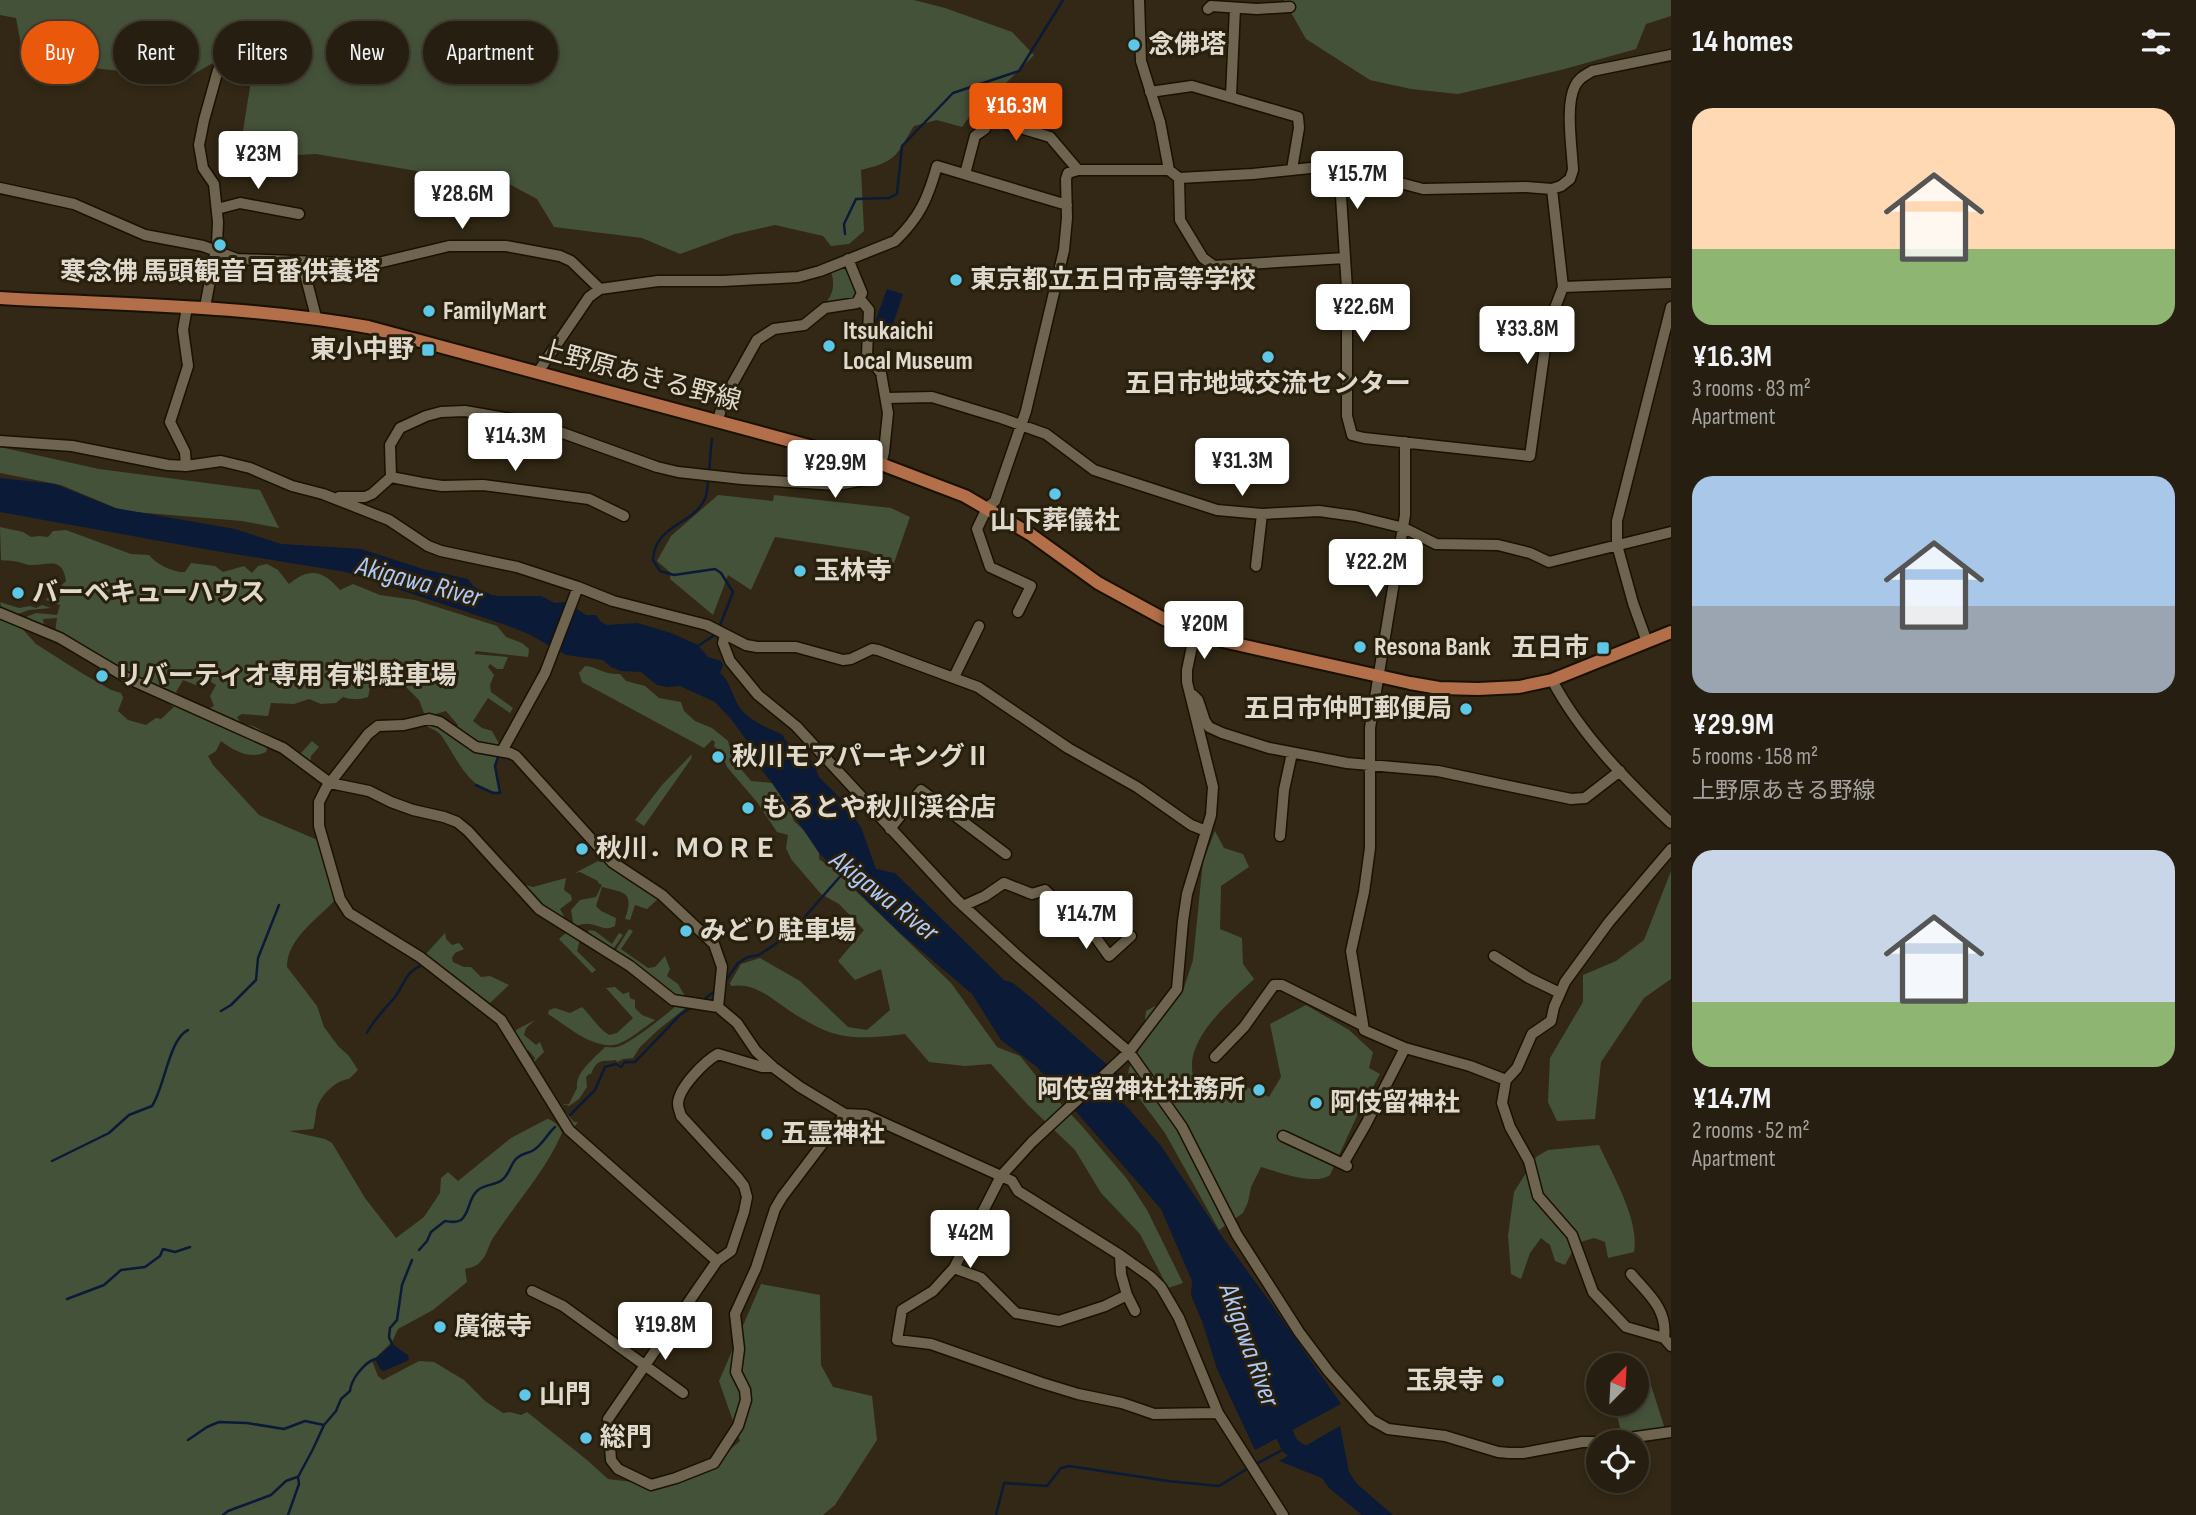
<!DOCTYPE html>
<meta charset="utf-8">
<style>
:root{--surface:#261e10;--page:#322b1e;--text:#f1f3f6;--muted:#a4a29f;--line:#423c30;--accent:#ea580c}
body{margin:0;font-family:"Sofia Sans Condensed","Noto Sans JP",sans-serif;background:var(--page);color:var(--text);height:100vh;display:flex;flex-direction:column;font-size:26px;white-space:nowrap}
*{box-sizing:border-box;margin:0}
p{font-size:23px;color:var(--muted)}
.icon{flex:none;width:38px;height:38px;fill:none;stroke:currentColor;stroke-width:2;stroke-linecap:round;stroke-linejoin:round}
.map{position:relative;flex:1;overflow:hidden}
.sheet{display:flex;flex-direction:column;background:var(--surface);width:525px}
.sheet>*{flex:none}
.hud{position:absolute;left:21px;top:21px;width:665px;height:63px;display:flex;gap:14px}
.needle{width:46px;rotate:24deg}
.buttons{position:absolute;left:1586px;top:1353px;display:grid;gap:14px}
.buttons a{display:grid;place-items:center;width:63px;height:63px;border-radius:50%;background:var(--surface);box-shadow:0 4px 10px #0003,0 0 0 2px var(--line);font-size:35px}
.price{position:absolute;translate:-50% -60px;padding:0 16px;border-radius:7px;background:#fff;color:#222;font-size:23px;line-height:46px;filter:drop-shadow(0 2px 4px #0008)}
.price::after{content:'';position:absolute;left:50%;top:42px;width:21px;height:16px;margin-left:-10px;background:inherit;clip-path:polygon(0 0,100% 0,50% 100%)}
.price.active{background:var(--accent);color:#fff}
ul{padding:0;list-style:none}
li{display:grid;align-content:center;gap:14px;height:371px;padding:0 21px}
li span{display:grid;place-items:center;height:217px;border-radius:21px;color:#555}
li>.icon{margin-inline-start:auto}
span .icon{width:126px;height:126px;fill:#fffc;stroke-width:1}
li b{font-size:30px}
h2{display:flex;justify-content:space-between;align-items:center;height:84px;padding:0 21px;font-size:30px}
.pill{padding:0 24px;border-radius:32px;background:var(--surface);box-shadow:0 4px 10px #0003,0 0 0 2px var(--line);font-size:24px;line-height:63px}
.pill.active{background:var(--accent);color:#fff}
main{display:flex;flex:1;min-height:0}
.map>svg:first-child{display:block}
.green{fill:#45523a}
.water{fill:#0b1a37}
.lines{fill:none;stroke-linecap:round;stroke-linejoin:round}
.stream{stroke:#0b1a37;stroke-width:2.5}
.river{stroke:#0b1a37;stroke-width:18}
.minor-casing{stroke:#191101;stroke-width:13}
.major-casing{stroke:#191101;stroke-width:16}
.minor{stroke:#6e644f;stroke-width:10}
.major{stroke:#b36e4a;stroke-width:12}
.poi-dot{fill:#5cc7e7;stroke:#281f0c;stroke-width:2.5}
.labels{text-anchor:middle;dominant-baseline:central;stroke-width:6;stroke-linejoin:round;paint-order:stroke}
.poi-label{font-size:26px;font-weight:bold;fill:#e0dace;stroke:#281f0c;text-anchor:start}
.street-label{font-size:26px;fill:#e0dace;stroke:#281f0c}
.water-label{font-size:28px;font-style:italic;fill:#aec8f7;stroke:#281f0c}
</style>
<main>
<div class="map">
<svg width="1671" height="1515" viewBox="0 0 1671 1515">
<rect width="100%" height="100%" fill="#322815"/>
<path class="green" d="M0,0H914L945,8L1012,32L1034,55L1005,84L978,105L962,127L937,120L914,126C895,156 898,161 861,170L864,231L849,244L831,246L823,236L775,225L735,234L680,254L642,238L554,227L537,199L507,183L490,213L462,190L423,172L316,154L258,157L242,137L251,81L225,56L187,78L45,63L23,56L16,18L0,15Z
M1284,0H1671V16L1646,24L1636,49L1561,70L1458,94L1411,89L1370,80L1306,39Z
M843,266L848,268L858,294L853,301L827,308V301C834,294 835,279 830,270Z
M0,447L99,469L260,490L279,528L242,521L123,511L61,485L0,473Z
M718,495L773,501L774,495L891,508L910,517L894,563L867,551L775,537L751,590L728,575L713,615L670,579L671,573L657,561L671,536Z
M0,527L23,532L31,537L39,536L48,537L53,531L66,530L131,554L149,555C156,564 174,573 185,572L191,563L215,566L223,572L244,566L252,573L258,566L267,564L278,570L289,584C309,567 323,570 340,590L353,584L380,595L415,600L497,626L506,637L522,643L529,649L528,657L476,651L474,654L508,657L503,669H497L490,664L488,667L494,675L490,685L491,692L513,708L510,713L488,698L473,721L482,728L492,731L502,749L486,748L456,731L458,725L446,711L429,716L424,713L419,700L403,684H397L372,679L368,697C358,700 352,700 343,697L336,703L321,704L309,699L294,704L271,703L268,716L242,714L237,717L241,723C246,725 253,725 257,728C271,737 287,744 301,753L312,741L319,747L311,756L310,764L206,710L214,706L210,696L216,685L206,679L201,687L183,680L176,692L178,694L176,698L130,677L55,633L57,618L43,619L44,627L28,622L26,617L36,613L57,615L60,605L46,600L47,598L57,600L60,598L62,585L66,581C62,555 48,566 29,565C24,564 18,561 12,561C8,560 5,561 1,560Z
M0,602L19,608L30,606L36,608L42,605L51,608L29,610L12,616L3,612Z
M0,617L18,624L36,644L80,672L111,690L121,693L123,698L118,711L128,720L146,725L156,718L161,719L174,707L161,699V696L269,743L266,752C251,760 234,751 221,741L216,751L208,756L213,765L259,815L320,841L336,899C318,919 287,938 287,967L317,1006L324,1027L338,1046L349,1056L358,1070L349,1079C337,1080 323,1093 318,1105C315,1112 316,1121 313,1129L289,1131L325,1139L332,1143L365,1198L396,1238L424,1217L440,1193L441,1178L448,1172L458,1181L511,1138L547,1119C554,1120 559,1126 562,1133C545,1172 515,1204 493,1238C488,1246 487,1256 480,1262C477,1266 470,1268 465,1269L467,1282L433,1310L398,1329L392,1342L372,1361L378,1376L383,1380L419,1361L434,1362L464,1380L485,1401L503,1413L510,1412L521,1415L527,1412L587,1460L608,1479L665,1486L704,1471L740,1441L719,1381L761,1284L820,1295L821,1365L833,1387L872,1396L877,1440L835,1505L823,1515H0Z
M585,666C599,667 603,675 620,674L626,681L645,686L659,698L681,702L684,711L695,721L712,728L728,741L730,748L738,757L740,768L751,781L772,783L787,804L794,821L812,838L819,848V859L832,868L951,983L997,1047L1020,1056L1046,1088L1081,1125L1127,1179L1147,1210L1183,1283L1168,1288L1140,1234L1101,1193L1075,1150L1028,1105L991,1064L965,1066L929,1062L905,1034C877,1037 851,1041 824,1030C813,1025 800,1018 790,1011C771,999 756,982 731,986L730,983L741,964L760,958L800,981L848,1027L867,1030L890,1010L881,969L855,980L838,961L864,930L839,904L821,894L791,859L786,848L788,835L777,832L757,802L727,767L722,754L714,746L715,742L712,740L704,748L582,682L579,673Z
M428,722L498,753L495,767L499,792C469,792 456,756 441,735C436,730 428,727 421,723Z
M692,754L691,759L644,826L635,820L662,785Z
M1215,831L1224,848L1243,854L1249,867L1221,886L1220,929L1242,938L1243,964L1254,979C1231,1001 1184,1039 1193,1075C1194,1082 1200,1089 1204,1095L1213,1097L1223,1076L1269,1097L1281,1077L1270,1024L1306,1005L1349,1030L1373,1052L1369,1068L1380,1074L1356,1118L1330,1175C1314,1186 1279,1172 1261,1167L1251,1187L1248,1202L1243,1213L1219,1230L1165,1133L1127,1082L1129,1068L1142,1044L1146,1011L1183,991L1193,960L1203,861Z
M602,859H606L660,897L647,909L635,905L630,920L625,919C634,892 626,893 602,887L596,906L601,911L616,918L615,926C600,934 595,917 574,927L571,910L580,900L596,897L602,885L598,883V881L580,872L575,873Z
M1671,871V979L1644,998L1601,1062L1595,1119L1557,1121L1548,1102L1550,1058L1583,1002V975L1616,961L1644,940Z
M566,878L564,890L571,895L572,900L560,909L567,922L547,910L522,884L533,887Z
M629,929L633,931L621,949L648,968L655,967L665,956L670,969L667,976L678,984L686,998L679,999L616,953V950Z
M589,930L595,931L612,944L619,933L623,935L614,948L611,950L587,935Z
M568,931L580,939L577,951L596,970L592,973L559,939Z
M445,933L446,939L452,945L459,943L464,949L455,953L452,958L453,962L464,967H471L481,977L490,976L509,985L490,1003L425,955Z
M615,987L623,994L629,992L630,998L635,1000V1008L642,1015L655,1020C644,1027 630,1040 618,1044C594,1051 566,1025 548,1014L549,1010L555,1008L570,1013L582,1007C592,1017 597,1027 609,1035L617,1033L633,1018L606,988Z
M677,1005L688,1006L658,1030L640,1047L633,1058L623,1059L617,1062L616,1060C603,1062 598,1057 591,1074H589L586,1077L587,1087L579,1099L569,1106L564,1104L562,1108L574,1122H578L574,1127L559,1106L569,1104L577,1088C575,1072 595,1058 605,1047C608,1047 614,1048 617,1047C630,1044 666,1015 677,1005Z
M535,1020L526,1028L524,1035L536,1045L540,1042L544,1052L533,1063L535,1058L528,1050L526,1051L515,1033L516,1030Z
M1599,1145C1612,1174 1640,1220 1634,1252L1608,1258L1605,1242L1594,1238L1577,1243L1565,1265L1555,1261L1550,1245L1541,1238L1530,1253L1521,1279L1511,1274L1508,1236L1514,1192L1536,1157L1548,1150Z
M1649,1379L1665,1429L1622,1435L1614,1404H1636V1384Z"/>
<path class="water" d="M887,289L903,294L892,327L875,322Z
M0,478L55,484L115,508L235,529L281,544L361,549L423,569L468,579L474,587L492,595L499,596H541L555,603L566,602L586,615H596L601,622L607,625L637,623L671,633L698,645L708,657L721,661L723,665L720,673C730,680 733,698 740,708C749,721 769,728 783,735L785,740L801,754L807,756L814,764L819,777L842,800L861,827L876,869L895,873L1004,980L1013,983L1034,1000L1122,1078L1108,1090L1128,1108L1161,1146L1221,1235L1270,1302L1341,1404L1255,1450L1217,1369L1203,1324L1191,1295L1192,1281L1161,1209L1037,1067L1001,1040L972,994L899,932L819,853L772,783L758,765L750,752V745L731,719L715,702L680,686L668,687L657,685L641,672L621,671L611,667L603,660L566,655L529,634L503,624L346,572L210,550L0,512Z
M392,1344L408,1355L409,1360L384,1371L381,1370L375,1359Z
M1340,1426L1349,1472L1357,1484L1393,1515H1362L1329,1488L1322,1478L1279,1461Z"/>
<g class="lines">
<path class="stream" d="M845,234L844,224L856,199L889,198L897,194L902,146L953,93L1019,71L1063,0
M712,439C710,451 709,491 705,499C692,526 655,524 653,560L660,571L674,575L715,569L721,573L733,592L719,628
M698,646L716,634
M476,785L493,793H500L495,766L499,754
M723,984L738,963L748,957L759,955L789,935L844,872
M702,1001L716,990
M221,1011L231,1005L256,980L258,958L279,905
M367,1033C374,1019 385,1009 395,997C403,986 406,972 420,966
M570,1115L595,1090L605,1067L616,1064L621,1067L625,1062H635L680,1015L693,1006
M52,1161L109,1133L129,1115L152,1106C165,1086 169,1039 188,1030
M419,1250L427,1241L431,1232L445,1221C451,1222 456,1223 461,1220C470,1213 468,1199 477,1191C484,1184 494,1186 502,1180C510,1174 510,1164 517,1158C522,1153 526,1154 532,1151C542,1146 547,1134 555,1127
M67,1299L104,1285L121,1270L145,1267L160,1256L163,1249L175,1252L190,1247
M392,1344L389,1337L390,1328L397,1320L402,1285L412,1260
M188,1440L207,1427L219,1422L247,1423L284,1429L305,1421L324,1425
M1256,1464L1290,1446
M223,1515L228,1511L271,1495L286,1481L297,1477
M288,1515L299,1484L298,1477L313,1449L324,1425L336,1411L341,1399L350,1391C351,1379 364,1363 375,1359
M996,1515L1004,1483L1047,1486L1061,1468L1069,1466L1168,1481L1219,1486L1250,1467"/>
<path class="river" d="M1275,1415L1290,1446L1317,1464"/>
<defs>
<path id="minor" d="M1139,0L1141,61L1160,122L1169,170L1179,178L1180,220L1203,258L1214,266L1345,258
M1208,9L1211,6L1257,9L1290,7
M1150,92L1192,86L1298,117L1299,128L1292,169
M1231,96L1235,8
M1339,165L1347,289V416L1352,435L1364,438L1530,456L1548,326L1563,287L1552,189
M965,174L975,136L985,129L987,118L1050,137L1078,170
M1179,178L1253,174L1339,165L1361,169L1389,180L1423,189L1526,187L1552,189L1561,186L1570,179L1573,170C1572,148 1565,105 1575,86C1579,78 1584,76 1592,71L1671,55
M0,188L74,204L145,235L203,246L237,259L374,264L449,246H506L560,256L571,261L600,289
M217,209L240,203L299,214
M300,263L305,274L316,317
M1563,287L1671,283
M205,307L217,244L218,222L214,184L203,168L199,145L204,120L218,70
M538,372L589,297L600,289L658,281H723L798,277L820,271L895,241C920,217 928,198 937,166L1067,205
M887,398L932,397L1001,418L1046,434L1094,470L1217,510L1262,514L1319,511L1355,516L1404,528L1436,544L1498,545L1530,553L1549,562L1671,532
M718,420L724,399L757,340L774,329L804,325L825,308L857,303L862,293L848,259
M0,441L72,446L168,465L186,466L221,461L250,468L292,486L323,494L389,520L428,546L441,551L517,567L578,587L613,601L707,625L746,645L757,647H796L843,660L851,659L872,649L878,650L978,687L1068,748L1137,787L1191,825L1206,831
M186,466L185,452L170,422L188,366L183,330L187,307
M391,477L422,483L442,486L483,485L589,499L624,516
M339,497H365L372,494L391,477L390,445L400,428L426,416L441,412L465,411L535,423L657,467L678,472L742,479L837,485L864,480L874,475L881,464L884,452L888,413L881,373L867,355L869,310L860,299
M1256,566L1262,514
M1018,612L1031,586L990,567L977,529L987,508L995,501L1026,411L1064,250L1067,218L1066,179L1068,173L1078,170H1169
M0,613L60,638L129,679L283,748L330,783L369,791L391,802L413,810L444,817L457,822L468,831L539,909L630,966L673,1000L718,1007L737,1023L756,1051L773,1067L800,1087L845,1114L866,1115L1001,1176L954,1268L933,1291L902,1310L897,1340L931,1344L1042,1383L1078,1394L1122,1403L1154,1414L1218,1413
M1195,632L1187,670V682L1213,787L1211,815L1187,894L1183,921L1177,989L1129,1052L1032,1142L1001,1176L1012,1181L1018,1191L1120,1255L1151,1277L1161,1287L1179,1318L1218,1413L1283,1515
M725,635L723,643L730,661L758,695L796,726L957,900L1019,957L1129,1052L1182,1127L1237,1235L1299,1332L1329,1372L1372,1420L1388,1429L1445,1436L1498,1452L1509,1453H1523L1582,1442H1600L1671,1432
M1647,642L1633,603L1617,545V521L1671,307
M954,677L979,626
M1552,680C1581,735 1627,781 1671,823
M1193,695L1198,700L1205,721L1209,727L1222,733L1269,748L1347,763L1438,771L1571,799L1585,798L1620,771
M502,751L545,673L578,587
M890,829L921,790L1006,854
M1280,836L1284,790L1292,753
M963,906L985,896L1004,883L1032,894L1045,890L1070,914L1079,928H1089L1109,956L1131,936
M1494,956L1529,978L1560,993
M1405,1048L1364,1030L1351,951L1364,892L1370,848V728L1405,515V442
M1215,1057L1244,1027L1274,985H1282L1362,1025
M773,1067H762L718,1054C705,1061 678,1088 678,1104C678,1108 680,1112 681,1116L738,1178L744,1186L747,1197L744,1212L731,1251L717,1261L608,1419L611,1460L618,1469L651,1485L676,1478L714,1463L738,1426L746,1400L745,1390L736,1372L739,1349L735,1314L756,1268L775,1209L782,1197L845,1114
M1283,1136L1343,1164
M1347,1166L1343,1164L1366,1124L1405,1048L1470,1066L1506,1080
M717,1261L569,1130L501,1020L420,957L349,913L340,899L319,826V802L326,788L368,734L378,726L404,725L429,719L440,722L476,747L510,753L516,756L612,862L662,895L714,944L722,967L718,1007
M954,1268L981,1278L1016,1313L1059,1321L1105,1306L1127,1295L1121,1274L1120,1255
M1631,1274C1648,1294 1668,1309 1664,1338L1671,1346
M532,1291L563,1306L683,1393
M1127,1295L1135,1311
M1664,1338L1626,1327L1593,1292L1572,1235L1538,1196L1529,1161L1510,1127L1502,1103L1506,1080L1517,1068L1532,1034L1551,1021L1554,1007L1565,982L1609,922L1671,849"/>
<path id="major" d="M0,298C123,305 246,305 368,327L824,450L881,464L965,496L1030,534L1098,583L1164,619L1195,632L1227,642L1410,683L1439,688L1478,689L1519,687L1552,680L1671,632"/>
</defs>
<use href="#minor" class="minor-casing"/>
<use href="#major" class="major-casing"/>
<use href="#minor" class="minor"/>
<use href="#major" class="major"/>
</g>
<g class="poi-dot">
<circle cx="1134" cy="45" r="7"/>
<circle cx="220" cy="245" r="7"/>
<circle cx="956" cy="280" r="7"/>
<circle cx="429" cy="311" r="7"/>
<circle cx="829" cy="346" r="7"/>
<rect x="421" y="343" width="14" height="14" rx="3.5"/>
<circle cx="1268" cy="357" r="7"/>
<circle cx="1055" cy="494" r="7"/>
<circle cx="800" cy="571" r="7"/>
<circle cx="18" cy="593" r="7"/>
<circle cx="1360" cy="647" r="7"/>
<rect x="1596" y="641" width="14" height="14" rx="3.5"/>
<circle cx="102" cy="676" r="7"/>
<circle cx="1466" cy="709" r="7"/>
<circle cx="718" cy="757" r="7"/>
<circle cx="748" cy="808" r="7"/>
<circle cx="582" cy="849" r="7"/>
<circle cx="686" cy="931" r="7"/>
<circle cx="1259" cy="1090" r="7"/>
<circle cx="1316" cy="1103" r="7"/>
<circle cx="767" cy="1134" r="7"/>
<circle cx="440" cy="1327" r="7"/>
<circle cx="1498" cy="1381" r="7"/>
<circle cx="525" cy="1395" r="7"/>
<circle cx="586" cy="1438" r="7"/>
</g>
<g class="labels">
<g class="poi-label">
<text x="1148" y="45">念佛塔</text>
<text x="220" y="272" text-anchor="middle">寒念佛 馬頭観音 百番供養塔</text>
<text x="970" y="280">東京都立五日市高等学校</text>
<text x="443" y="311">FamilyMart</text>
<text x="843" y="331">Itsukaichi<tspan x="843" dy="30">Local Museum</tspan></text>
<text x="414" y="350" text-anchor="end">東小中野</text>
<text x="1268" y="384" text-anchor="middle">五日市地域交流センター</text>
<text x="1055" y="521" text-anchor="middle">山下葬儀社</text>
<text x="814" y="571">玉林寺</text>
<text x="32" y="593">バーベキューハウス</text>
<text x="1374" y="647">Resona Bank</text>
<text x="1589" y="648" text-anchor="end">五日市</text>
<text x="116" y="676">リバーティオ専用 有料駐車場</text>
<text x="1452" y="709" text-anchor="end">五日市仲町郵便局</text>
<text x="732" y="757">秋川モアパーキングⅡ</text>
<text x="762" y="808">もるとや秋川渓谷店</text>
<text x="596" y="849">秋川．ＭＯＲＥ</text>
<text x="700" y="931">みどり駐車場</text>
<text x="1245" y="1090" text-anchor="end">阿伎留神社社務所</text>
<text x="1330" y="1103">阿伎留神社</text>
<text x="781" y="1134">五霊神社</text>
<text x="454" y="1327">廣徳寺</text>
<text x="1484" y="1381" text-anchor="end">玉泉寺</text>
<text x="539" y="1395">山門</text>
<text x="600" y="1438">総門</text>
</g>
<g class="street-label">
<text transform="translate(640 376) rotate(15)">上野原あきる野線</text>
</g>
<g class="water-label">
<text transform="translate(419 582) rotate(15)">Akigawa River</text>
<text transform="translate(884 896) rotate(38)">Akigawa River</text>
<text transform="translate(1249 1345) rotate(70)">Akigawa River</text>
</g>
</g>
</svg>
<div class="buttons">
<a><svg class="needle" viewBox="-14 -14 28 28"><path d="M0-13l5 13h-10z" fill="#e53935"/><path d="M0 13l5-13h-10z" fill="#a4a29f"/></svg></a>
<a><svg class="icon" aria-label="locate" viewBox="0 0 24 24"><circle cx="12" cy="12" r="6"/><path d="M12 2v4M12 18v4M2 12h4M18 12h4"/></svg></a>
</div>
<b class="price active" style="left:1016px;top:143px">¥16.3M</b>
<b class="price" style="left:258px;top:191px">¥23M</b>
<b class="price" style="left:1357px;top:211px">¥15.7M</b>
<b class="price" style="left:462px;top:231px">¥28.6M</b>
<b class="price" style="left:1363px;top:344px">¥22.6M</b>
<b class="price" style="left:1527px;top:366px">¥33.8M</b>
<b class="price" style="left:515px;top:473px">¥14.3M</b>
<b class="price" style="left:1242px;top:498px">¥31.3M</b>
<b class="price" style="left:835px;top:500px">¥29.9M</b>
<b class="price" style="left:1376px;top:599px">¥22.2M</b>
<b class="price" style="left:1204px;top:661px">¥20M</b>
<b class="price" style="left:1086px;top:951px">¥14.7M</b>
<b class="price" style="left:970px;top:1270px">¥42M</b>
<b class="price" style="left:665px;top:1362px">¥19.8M</b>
<div class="hud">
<a class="pill active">Buy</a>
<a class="pill">Rent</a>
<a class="pill">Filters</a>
<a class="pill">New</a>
<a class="pill">Apartment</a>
</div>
</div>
<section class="sheet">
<h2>14 homes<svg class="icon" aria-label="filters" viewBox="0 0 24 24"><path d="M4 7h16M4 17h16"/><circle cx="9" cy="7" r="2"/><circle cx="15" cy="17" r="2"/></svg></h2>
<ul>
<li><span style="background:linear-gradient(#ffd9b3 65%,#8fb573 0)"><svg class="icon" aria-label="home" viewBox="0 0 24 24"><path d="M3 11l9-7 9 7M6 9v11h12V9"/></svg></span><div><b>¥16.3M</b><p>3 rooms · 83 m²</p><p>Apartment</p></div></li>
<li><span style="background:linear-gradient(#a9c7e8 60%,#9aa5b1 0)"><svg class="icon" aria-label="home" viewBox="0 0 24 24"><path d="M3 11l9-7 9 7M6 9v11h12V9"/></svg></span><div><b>¥29.9M</b><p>5 rooms · 158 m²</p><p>上野原あきる野線</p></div></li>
<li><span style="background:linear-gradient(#c9d6e8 70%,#8fb573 0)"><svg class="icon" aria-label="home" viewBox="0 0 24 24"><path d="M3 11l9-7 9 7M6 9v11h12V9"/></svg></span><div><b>¥14.7M</b><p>2 rooms · 52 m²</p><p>Apartment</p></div></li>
</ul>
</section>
</main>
